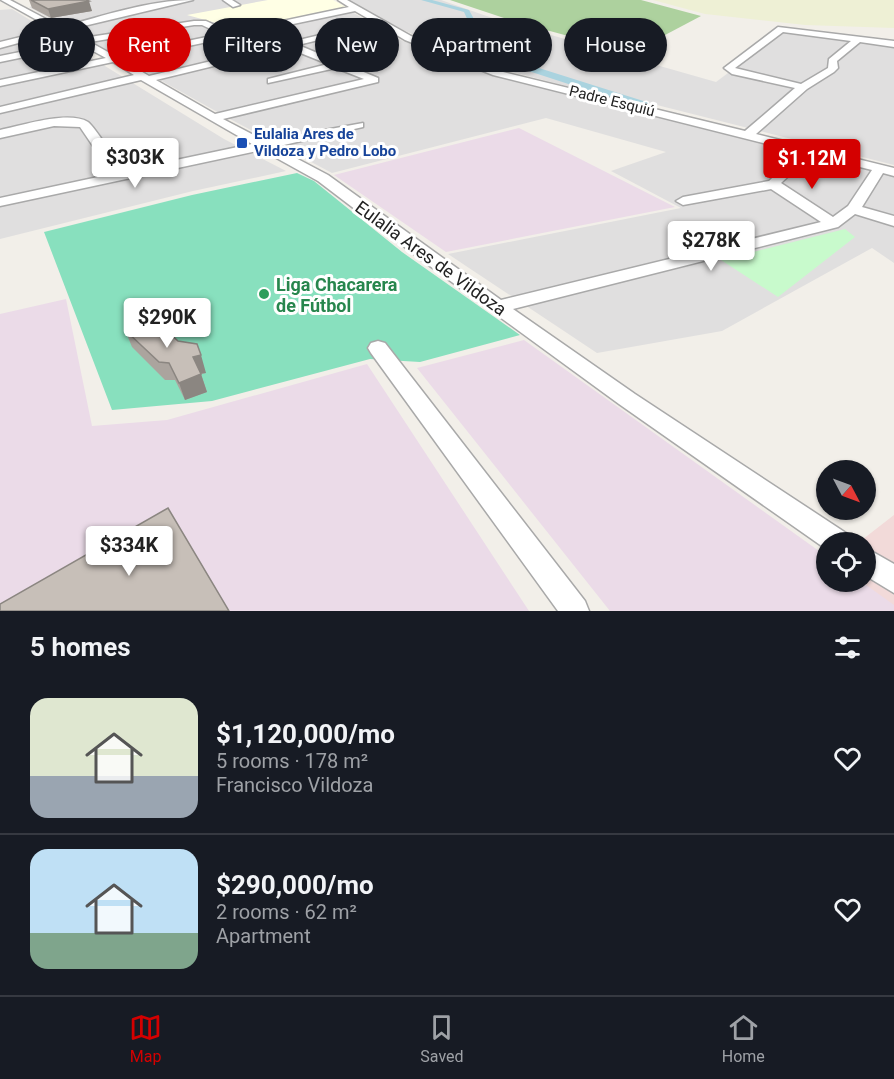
<!DOCTYPE html>
<meta charset="utf-8">
<style>
:root{--surface:#171b24;--page:#20242c;--text:#f1f3f6;--muted:#9ea1a6;--line:#363941;--accent:#d40000}
body{margin:0;font-family:Roboto,sans-serif;background:var(--page);color:var(--text);height:100vh;display:flex;flex-direction:column;font-size:22px;white-space:nowrap}
*{box-sizing:border-box;margin:0}
p{font-size:20px;color:var(--muted)}
.icon{flex:none;width:33px;height:33px;fill:none;stroke:currentColor;stroke-width:2;stroke-linecap:round;stroke-linejoin:round}
.map{position:relative;height:611px;overflow:hidden}
.sheet{display:flex;flex-direction:column;background:var(--surface);flex:1}
.sheet>*{flex:none}
.top-card{position:absolute;left:18px;top:18px;width:858px;height:54px;display:flex;gap:12px}
.needle{width:39px;rotate:131deg}
.fabs{position:absolute;left:816px;top:460px;display:grid;gap:12px}
.fabs a{display:grid;place-items:center;width:60px;height:60px;border-radius:50%;background:var(--surface);box-shadow:0 2px 4px #0004;font-size:30px}
.price{position:absolute;translate:-50% -51px;padding:0 14px;border-radius:6px;background:#fff;color:#222;font-size:20px;line-height:39px;filter:drop-shadow(0 2px 3px #0008)}
.price::after{content:'';position:absolute;left:50%;top:36px;width:18px;height:14px;margin-left:-9px;background:inherit;clip-path:polygon(0 0,100% 0,50% 100%)}
.price.selected{background:var(--accent);color:#fff}
ul{padding:0;list-style:none}
li{display:flex;align-items:center;gap:18px;height:150px;padding:0 30px}
li+li{border-top:2px solid var(--line)}
li span{display:grid;place-items:center;flex:none;width:168px;height:120px;border-radius:18px;color:#555}
li>.icon{margin-inline-start:auto}
span .icon{width:72px;height:72px;fill:#fffc;stroke-width:1}
li b{font-size:26px}
h2{display:flex;justify-content:space-between;align-items:center;height:72px;padding:0 30px;font-size:26px}
.chip{padding:0 21px;border-radius:27px;background:var(--surface);box-shadow:0 2px 4px #0004;font-size:21px;line-height:54px}
.chip.selected{background:var(--accent);color:#fff}
.dock{display:flex;justify-content:space-around;align-items:center;height:84px;border-top:2px solid var(--line);background:var(--surface);font-size:16px;color:var(--muted)}
.dock a{display:grid;justify-items:center;gap:3px}
.dock .selected{color:var(--accent)}
.map>svg:first-child{display:block}
.residential{fill:#e0dfdf}
.commercial{fill:#f2dad9}
.industrial{fill:#ebdbe8}
.education{fill:#ffffe5}
.farmland{fill:#eef0d5}
.forest{fill:#add19e}
.park{fill:#c8facc}
.pitch{fill:#88e0be}
.lines{fill:none;stroke-linecap:round;stroke-linejoin:round}
.canal{fill:#aad3df;fill-rule:evenodd}
.minor-casing{stroke:#a9a9a9;stroke-width:3}
.minor{fill:#fff;fill-rule:evenodd}
.wall{fill:#aba49e}
.shaded-wall{fill:#8b8681}
.building{fill:#c7bfb8;stroke:#8b8681;stroke-width:1.5}
.transit-dot{fill:#1a4fb4;stroke:#fff;stroke-width:2}
.leisure-dot{fill:#2e9e5b;stroke:#fff;stroke-width:2}
.labels{text-anchor:middle;dominant-baseline:central;stroke-width:6;stroke-linejoin:round;paint-order:stroke}
.far-street-label{font-size:15px;fill:#222;stroke:#fff}
.far-transit-label{font-size:15px;font-weight:bold;fill:#164399;stroke:#fff;text-anchor:start}
.street-label{font-size:18px;fill:#222;stroke:#fff}
.leisure-label{font-size:18px;font-weight:bold;fill:#27864d;stroke:#fff;text-anchor:start}
</style>
<div class="map">
<svg width="894" height="611" viewBox="0 0 894 611">
<rect width="100%" height="100%" fill="#f2efe9"/>
<path class="residential" d="M67,0H331L401,40L489,75L894,176V263L872,248L722,331L597,353L448,254L681,208L611,171L666,152L546,118L332,173L230,119L29,7Z
M348,0H441L495,19L716,82L784,31L890,47L894,44V165L649,103L626,101L484,65L401,29Z
M12,9L224,139L286,171L193,191L0,239V10Z"/>
<path class="commercial" d="M894,515V611H771L826,582H866V543H858Z"/>
<path class="industrial" d="M519,128L675,207L446,252L334,175Z
M66,299L92,426L167,420L367,364L529,611H0V314Z
M524,340L826,556V582H862L894,605V611H610L417,368Z"/>
<path class="education" d="M268,0H333L346,7L242,30L187,15Z"/>
<path class="farmland" d="M653,0H894V28L805,25L705,14Z"/>
<path class="forest" d="M450,0H641L701,16L631,53L513,21Z"/>
<path class="park" d="M845,229L855,237L778,297L721,260Z"/>
<path class="pitch" d="M297,173L314,181L402,252L520,335L420,362L370,359L212,401L112,410L44,232L192,195Z"/>
<g class="lines">
<path class="canal" d="M421,0H432L469,10L486,41L498,55L656,105L651,108L602,95L492,59L478,42L464,12Z"/>
<defs>
<path id="minor" d="M1,0H10L61,27C104,16 148,0 193,0L67,30L83,38L194,21H206L230,32L349,7L338,0H347L411,36L499,71L745,131L795,88L732,74L724,68L778,27L894,41V47L860,42L837,61L838,68L834,72L807,89L756,134L894,168V176L883,173L862,207L894,216V226L855,214L838,227L513,309L635,394L849,535L853,543H826V549L619,404L423,261L318,181L262,150L0,206V198L112,174L80,127L54,126L0,138V130C21,126 68,110 88,122C96,128 116,162 124,171L252,144L141,80L0,113V107L134,75L113,62L0,86V80L106,58L82,45L0,62V56L75,41L59,32L0,48V42L53,29ZM355,11L374,22L149,76L122,60ZM194,25H202L221,34L115,56L90,42ZM380,25L405,40L493,75L799,152L769,181L683,197L676,201L683,205L771,189L821,222L501,300L328,175L275,147L363,127V123L265,141L223,119L378,82V78L298,45ZM783,32L851,41L829,59L828,68L801,84L735,68ZM288,48L328,64L268,79V83L336,68L364,79L215,114L156,80ZM811,155L872,170L848,206L833,217L781,183Z
M223,0H232L240,5L233,7Z
M378,341L385,343L585,601L589,611H558L371,353L368,348L371,343Z
M866,548L894,564V593L866,576Z"/>
</defs>
<use href="#minor" class="minor-casing"/>
<use href="#minor" class="minor"/>
</g>
<path class="wall" d="M29,0H86L92,11L51,18L32,8Z
M125,330L206,373L201,374L207,392L185,400L175,380H165L132,347Z"/>
<path class="shaded-wall" d="M89,1L92,11L51,18L48,9Z
M201,355L206,373L199,374L193,357Z
M201,374L207,392L185,400L179,383Z"/>
<path class="building" d="M31,0H86L89,1L48,9Z
M152,317L178,341L197,344L201,355L193,357L201,374L179,383L169,363L159,362L125,330Z
M168,508L229,611H0V604Z"/>
<rect class="transit-dot" x="236" y="137" width="12" height="12" rx="3"/>
<circle class="leisure-dot" cx="264" cy="294" r="6"/>
<g class="labels">
<g class="far-street-label">
<text transform="translate(612 101) rotate(14)">Padre Esquiú</text>
</g>
<g class="far-transit-label">
<text x="254" y="134">Eulalia Ares de<tspan x="254" dy="17">Vildoza y Pedro Lobo</tspan></text>
</g>
<g class="street-label">
<text transform="translate(431 258) rotate(36)">Eulalia Ares de Vildoza</text>
</g>
<g class="leisure-label">
<text x="276" y="284">Liga Chacarera<tspan x="276" dy="21">de Fútbol</tspan></text>
</g>
</g>
</svg>
<div class="fabs">
<a><svg class="needle" viewBox="-14 -14 28 28"><path d="M0-13l5 13h-10z" fill="#e53935"/><path d="M0 13l5-13h-10z" fill="#9ea1a6"/></svg></a>
<a><svg class="icon" aria-label="locate" viewBox="0 0 24 24"><circle cx="12" cy="12" r="6"/><path d="M12 2v4M12 18v4M2 12h4M18 12h4"/></svg></a>
</div>
<b class="price" style="left:135px;top:189px">$303K</b>
<b class="price selected" style="left:812px;top:190px">$1.12M</b>
<b class="price" style="left:711px;top:272px">$278K</b>
<b class="price" style="left:167px;top:349px">$290K</b>
<b class="price" style="left:129px;top:577px">$334K</b>
<div class="top-card">
<a class="chip">Buy</a>
<a class="chip selected">Rent</a>
<a class="chip">Filters</a>
<a class="chip">New</a>
<a class="chip">Apartment</a>
<a class="chip">House</a>
</div>
</div>
<section class="sheet">
<h2>5 homes<svg class="icon" aria-label="filters" viewBox="0 0 24 24"><path d="M4 7h16M4 17h16"/><circle cx="9" cy="7" r="2"/><circle cx="15" cy="17" r="2"/></svg></h2>
<ul>
<li><span style="background:linear-gradient(#dfe7d0 65%,#9aa5b1 0)"><svg class="icon" aria-label="home" viewBox="0 0 24 24"><path d="M3 11l9-7 9 7M6 9v11h12V9"/></svg></span><div><b>$1,120,000/mo</b><p>5 rooms · 178 m²</p><p>Francisco Vildoza</p></div><svg class="icon" aria-label="heart" viewBox="0 0 24 24"><path d="M12 20l-8-8c-3-5 5-10 8-4 3-6 11-1 8 4z"/></svg></li>
<li><span style="background:linear-gradient(#bfe0f5 70%,#7fa58c 0)"><svg class="icon" aria-label="home" viewBox="0 0 24 24"><path d="M3 11l9-7 9 7M6 9v11h12V9"/></svg></span><div><b>$290,000/mo</b><p>2 rooms · 62 m²</p><p>Apartment</p></div><svg class="icon" aria-label="heart" viewBox="0 0 24 24"><path d="M12 20l-8-8c-3-5 5-10 8-4 3-6 11-1 8 4z"/></svg></li>
</ul>
</section>
<nav class="dock">
<a class="selected"><svg class="icon" aria-label="map" viewBox="0 0 24 24"><path d="M3 6l6-2 6 2 6-2v14l-6 2-6-2-6 2zM9 4v14M15 6v14"/></svg>Map</a>
<a><svg class="icon" aria-label="saved" viewBox="0 0 24 24"><path d="M7 4h10v16l-5-4-5 4z"/></svg>Saved</a>
<a><svg class="icon" aria-label="home" viewBox="0 0 24 24"><path d="M3 11l9-7 9 7M6 9v11h12V9"/></svg>Home</a>
</nav>
